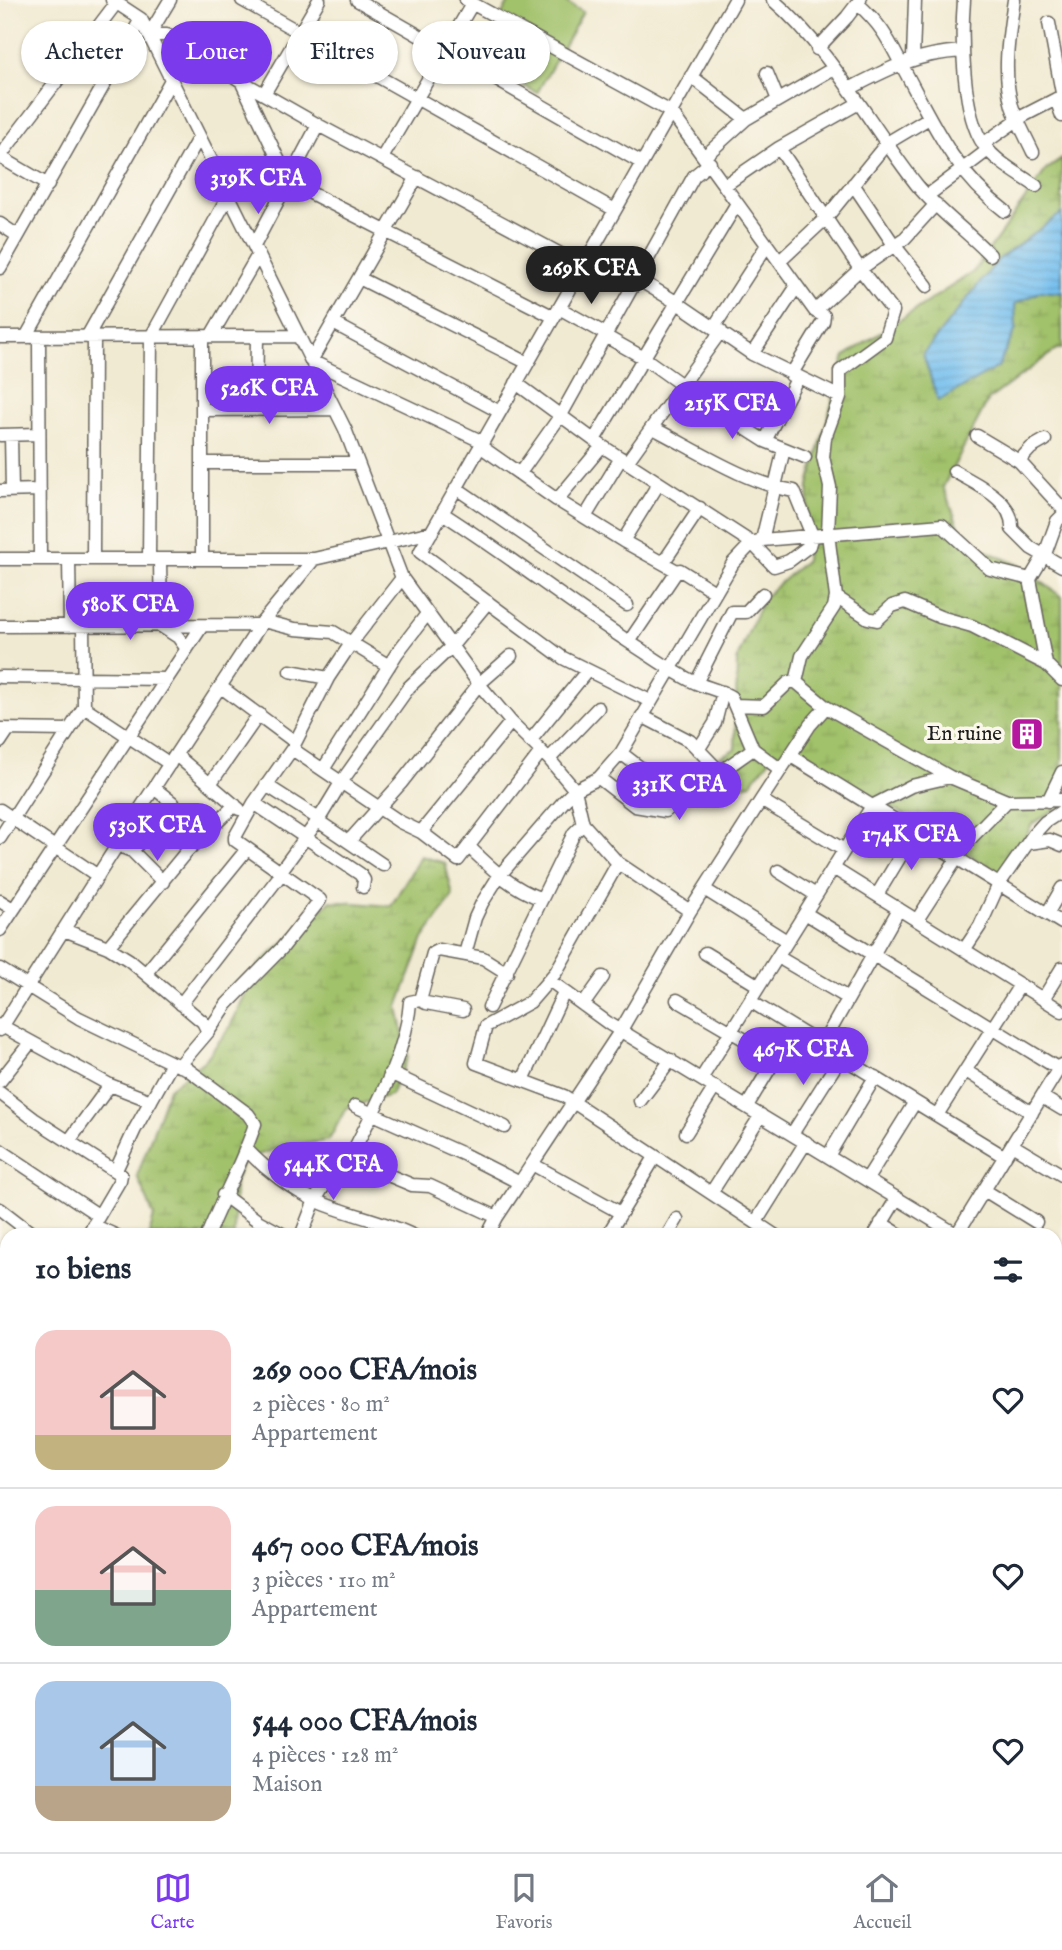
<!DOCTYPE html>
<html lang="fr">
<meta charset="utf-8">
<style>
:root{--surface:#fff;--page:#f6f6f7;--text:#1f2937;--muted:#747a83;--line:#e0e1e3;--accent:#7c3aed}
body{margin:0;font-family:"IM FELL English",serif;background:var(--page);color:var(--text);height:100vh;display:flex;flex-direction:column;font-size:26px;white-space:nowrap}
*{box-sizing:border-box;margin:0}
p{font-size:23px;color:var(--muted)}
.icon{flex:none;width:38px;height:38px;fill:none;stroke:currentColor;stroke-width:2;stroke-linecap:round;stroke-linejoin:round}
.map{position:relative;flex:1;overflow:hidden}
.details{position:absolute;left:0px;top:1228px;width:1062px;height:625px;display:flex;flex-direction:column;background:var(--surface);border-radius:21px 21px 0 0;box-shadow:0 2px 5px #0004}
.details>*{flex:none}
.top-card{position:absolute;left:21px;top:21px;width:700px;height:63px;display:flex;gap:14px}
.price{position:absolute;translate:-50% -60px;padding:0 16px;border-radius:24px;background:var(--accent);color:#fff;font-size:23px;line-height:46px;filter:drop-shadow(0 2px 4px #0008)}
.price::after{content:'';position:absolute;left:50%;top:42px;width:21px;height:16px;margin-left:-10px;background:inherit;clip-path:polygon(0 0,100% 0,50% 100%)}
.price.active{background:#222;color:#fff}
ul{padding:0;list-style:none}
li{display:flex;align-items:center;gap:21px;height:175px;padding:0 35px}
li+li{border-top:2px solid var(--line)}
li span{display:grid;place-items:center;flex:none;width:196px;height:140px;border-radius:21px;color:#555}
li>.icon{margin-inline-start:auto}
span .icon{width:84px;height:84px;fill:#fffc;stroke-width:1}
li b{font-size:30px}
h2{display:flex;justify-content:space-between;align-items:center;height:84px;padding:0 35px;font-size:30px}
.pill{padding:0 24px;border-radius:32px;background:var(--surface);box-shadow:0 2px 5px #0004;font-size:24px;line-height:63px}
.pill.active{background:var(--accent);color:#fff}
.tab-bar{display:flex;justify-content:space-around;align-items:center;height:98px;border-top:2px solid var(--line);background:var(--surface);font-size:19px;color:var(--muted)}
.tab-bar a{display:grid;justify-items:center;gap:4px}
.tab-bar .active{color:var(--accent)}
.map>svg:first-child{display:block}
.wetland{fill:url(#wetland-marsh);stroke:#5e6e43;stroke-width:2}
.pitch{fill:#a1c16a;stroke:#5e6e43;stroke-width:2}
.water{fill:url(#water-rules);stroke:#496e86;stroke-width:2}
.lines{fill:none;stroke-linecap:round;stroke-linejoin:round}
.minor-casing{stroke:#67645c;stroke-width:15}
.minor{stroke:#fff;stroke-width:12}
.labels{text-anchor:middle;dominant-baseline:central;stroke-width:7;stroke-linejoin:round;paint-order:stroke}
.poi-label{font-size:21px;fill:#1c1c1c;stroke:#fbf7ec;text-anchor:end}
</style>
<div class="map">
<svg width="1062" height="1852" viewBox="0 0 1062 1852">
<defs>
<pattern id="wetland-marsh" width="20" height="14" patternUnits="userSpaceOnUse" patternTransform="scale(1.75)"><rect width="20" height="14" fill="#a1c16a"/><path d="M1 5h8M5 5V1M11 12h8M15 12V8" fill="none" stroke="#8aa55b"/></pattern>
<pattern id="water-rules" width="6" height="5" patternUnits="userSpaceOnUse" patternTransform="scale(1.75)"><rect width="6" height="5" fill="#76c0ef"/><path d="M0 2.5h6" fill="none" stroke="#66a4cc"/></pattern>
</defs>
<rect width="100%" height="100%" fill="#fbf7ec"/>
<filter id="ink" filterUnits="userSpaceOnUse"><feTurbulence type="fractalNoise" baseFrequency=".0143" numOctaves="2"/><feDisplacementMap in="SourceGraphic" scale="14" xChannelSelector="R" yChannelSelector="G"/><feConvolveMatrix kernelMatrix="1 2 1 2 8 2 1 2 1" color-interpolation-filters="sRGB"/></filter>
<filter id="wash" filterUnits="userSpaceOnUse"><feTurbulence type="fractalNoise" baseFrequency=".00686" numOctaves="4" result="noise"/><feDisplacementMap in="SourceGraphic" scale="28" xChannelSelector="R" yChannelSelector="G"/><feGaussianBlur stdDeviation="1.57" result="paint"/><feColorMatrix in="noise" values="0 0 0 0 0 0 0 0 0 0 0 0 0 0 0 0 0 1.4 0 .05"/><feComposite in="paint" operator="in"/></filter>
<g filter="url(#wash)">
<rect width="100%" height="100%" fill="#f1ead2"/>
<path class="wetland" d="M1062,159V349H1057L988,400L943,487L965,542L1019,565L1062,597V805L1032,824L1006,877L809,757L775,753L751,783L678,802L672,781L735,749L737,659L763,598L806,560L809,485L845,356L973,272L1046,170Z
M421,856L445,863L453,896L423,939L398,1007L408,1058L391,1095L346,1108L329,1140L281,1148L244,1159L235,1181L234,1235H149L154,1216L137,1176L169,1088L205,1060L230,1027L259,964L331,901L391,906Z"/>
<path class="pitch" d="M510,0H562L583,12L537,93L476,60Z
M1062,1311V1377L1055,1373V1322Z"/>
<path class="water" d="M1062,213V293L1041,291L1015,304L1016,329L998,367L938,401L923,354L999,259Z"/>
</g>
<g filter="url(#ink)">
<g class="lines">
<defs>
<path id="minor" d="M112,0L141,19L149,35L345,429L402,578L479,684L511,722L549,759L575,790L583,824L618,863L690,911
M242,0L615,210
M357,0L642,163
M466,0L671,112L815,311L824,316L823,322L791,375
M773,0C832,51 869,124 917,185C938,211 967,231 990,255
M964,0C961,37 962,115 984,145C996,162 1019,174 1036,186
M1014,0C1009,34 1002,72 1012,106C1017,121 1026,137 1033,152
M858,4C885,28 890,44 907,75C935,128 956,174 1005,211
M1049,23L1062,93
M149,35H167L179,40L241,81L318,125L583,266
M149,35L170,0
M817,49L847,17L860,0
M913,58L915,0
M767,73L778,100
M691,76L746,119
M241,81L289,182L554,317
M849,89C890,68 915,54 962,51
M264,94L319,0
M1056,99L1062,116
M983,144L1023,116L1062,96
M779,148L860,269L893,311L885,338L840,371V397L825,438L823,457L830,487L828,534L836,597L834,607L802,656L796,682
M0,156L117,2
M705,156L746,119L834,68
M0,157L48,185
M382,158L472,4
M417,177L311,361L483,442
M853,184L894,245L927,286
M725,185L779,148L859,103
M927,196L988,150
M0,224L18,236
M254,246L318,125
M591,251L676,302L752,354L840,397
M780,261L826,218L887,143L929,118
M0,268L141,19
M359,278L528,363
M559,308L606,334
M815,311L860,269L905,238L936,204
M333,323L500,412
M714,327L767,245
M211,336L258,255
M605,336L644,358L682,385
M0,337L299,336
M26,337L171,80
M39,337L40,559
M87,337L199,137
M752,354L797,286
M516,383L602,446L752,543L774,566L789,561L809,546L812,535L794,491C746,483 696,450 653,428
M680,387L765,441L805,457
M202,410L335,409
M256,410L257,336
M0,435L39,434
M11,435L12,491
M977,436L1019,461L1062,508
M594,440L736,205
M765,441L798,377
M480,446L557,500L623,541L677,571L680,570L715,592
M1019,461L1031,448L1045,440
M627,462L721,331
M202,463H358
M954,471C975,484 1014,499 1012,529L1031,548L1062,566
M520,473L561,415L694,176L710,163
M456,488L627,605
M0,491L40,490
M557,500L602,446
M442,513C507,554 567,602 632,644C653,657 674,673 696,683C708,688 720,690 731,697L753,749L781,770
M1062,516L1057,521L1045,554L1030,579L1046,664L1062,680
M585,517L621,458
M762,540L784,449
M623,541L659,483
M0,559H314L432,532
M69,559L70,626
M93,559L94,337
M149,559L151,337L229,195
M160,559L161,626L178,637L187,649
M202,559V336
M663,563L700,508
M836,597L868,618L877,620L892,606L905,602L940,617L972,626L1046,664
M263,621L295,629L333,632L389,666
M0,626L261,625
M629,642L677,571
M290,671L328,678
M0,677L166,679
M696,683L732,612H746L763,594
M221,687L295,742
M650,701L563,658L420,552L735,0
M735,705L764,706L789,682H796L826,707L950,777L1007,801L1062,800
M84,707L170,764
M642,716L690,741L720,772
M0,729L69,730
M530,741L587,671
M0,742L8,730
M292,749L400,822L421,832L458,860L541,752
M698,750L715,723L723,692
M621,753L682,800
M176,755L239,809
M791,756L1062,923
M549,759L598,708
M324,768L397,653L427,614
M599,778L635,806L665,811L753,749
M210,784L259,714
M266,785L319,819
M761,800L844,850
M1048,801L1062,772
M254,803L360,874L364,880L363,887
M0,810L98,876
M318,821L383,865
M421,832L511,722
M0,838L84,707L83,626
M349,841L401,783L479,684L511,656
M1029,843L1050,840L1062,845
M117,845L132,851L173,803L154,788
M469,847C492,869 511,888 542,899
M132,851L163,882
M618,863L556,972L530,1002L486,1026L476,1063L564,1096L776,1236
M833,868L1062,1011
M778,871L816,895
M280,872L319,819L342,781L409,687L451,647L488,602
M704,889L787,941
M877,895L915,832
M0,901L13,909
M805,913L1059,1069
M1047,914L1062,888
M917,920L968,841L1007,801
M0,930L202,626
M64,930L108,947L129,960L203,1022L208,1032L179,1066
M108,947L187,851L235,805
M964,950L980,926L999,884L1034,834L1045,822L1062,811
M705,953L759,986
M465,954L475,918L482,903L499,876L565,800L575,790L599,778L621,753L733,563L752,543L762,540L942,525L990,569L1030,579
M778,957L848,998
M0,969L79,1018L172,1063L186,1068L248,1114L255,1124C243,1162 222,1198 207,1236
M146,973L247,849
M549,980L608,1023L959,1236
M1043,999L1062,968
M677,1000L776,1058L747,1106
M750,1001L1005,1157
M181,1004L282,873
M583,1005L603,977
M489,1007L574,833L583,824
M463,1010L426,1003L420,1000L433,953L439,950L483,958L507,973
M0,1025L110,1085L151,1101
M0,1030L142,806L263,621L314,559
M208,1032L227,1004L282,948L320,900L235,840V837L254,803L292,749L328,678L352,642L402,578
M822,1045L899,909
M966,1071L1032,1113
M390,1073L505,1127
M701,1079L872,806L911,786L950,777
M523,1080L564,992
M0,1081L30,1043
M0,1093L34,1119L121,1175L120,1180L87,1236
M1042,1097L1062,1109
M640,1101L671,1060
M355,1106L465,1155L520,1183
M937,1115L1020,985
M686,1133L715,1087
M792,1134L841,1057
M69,1141L110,1085
M1012,1145L1062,1175
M0,1150L98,1215
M247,1150C265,1169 292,1190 317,1201C348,1215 383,1220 414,1236
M828,1156L875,1077
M350,1158C373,1110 406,1057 410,1002L420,1000
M532,1164L621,1213
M116,1170L135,1129L172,1063
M867,1179L915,1102
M984,1190L1036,1222
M711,1193L761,1115
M223,1195L258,1221L286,1236
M0,1209L35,1236
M756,1222L806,1142
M881,1223L902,1236
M93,1225L117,1236
M957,1234L1061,1065
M301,1236L315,1200L341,1159L345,1157L412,1185L430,1186L497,1217
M487,1236L497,1217L621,1030L690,911L761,800L810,725L826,707
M607,1236L655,1157
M667,1236L677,1219
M874,1236L897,1198
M0,1266L7,1271
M1055,1278L1062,1267
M0,1295L7,1285
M0,1352L7,1356
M1055,1405L1062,1410
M1055,1461L1062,1449
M0,1495L7,1500
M1055,1504L1062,1508
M0,1547L7,1552
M1055,1567L1062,1571
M0,1603L7,1595
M1055,1604L1062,1609
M0,1656L7,1661
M1055,1666L1062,1670
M1055,1689L1062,1679
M0,1721L7,1710
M1055,1725L1062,1729
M0,1756L7,1761
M1055,1786L1062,1775
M0,1818H7
M1055,1845L1062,1849
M62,1846L66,1852
M216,1846L225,1852
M367,1846L376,1852
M460,1846L469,1852
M558,1846L567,1852
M661,1846L670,1852
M857,1846L866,1852
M911,1846L921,1852
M958,1846L967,1852
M103,1852L107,1846
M281,1852L285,1846
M340,1852L344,1846
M501,1852L505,1846
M694,1852L698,1846
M829,1852L833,1846
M893,1852L896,1846
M1014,1852L1018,1846"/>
</defs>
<use href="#minor" class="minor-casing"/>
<use href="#minor" class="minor"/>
</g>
</g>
<defs>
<symbol id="building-square" viewBox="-11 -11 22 22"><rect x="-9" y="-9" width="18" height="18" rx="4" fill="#b5179e" stroke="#fbf7ec"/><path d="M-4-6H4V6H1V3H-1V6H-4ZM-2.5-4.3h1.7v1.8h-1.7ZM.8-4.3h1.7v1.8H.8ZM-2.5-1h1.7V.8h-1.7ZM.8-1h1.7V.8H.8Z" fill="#fff"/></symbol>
</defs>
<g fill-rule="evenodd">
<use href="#building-square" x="1008" y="715" width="38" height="38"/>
</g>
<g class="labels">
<g class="poi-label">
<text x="1002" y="734">En ruine</text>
</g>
</g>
</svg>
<b class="price" style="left:258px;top:216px">319K CFA</b>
<b class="price active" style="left:591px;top:306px">269K CFA</b>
<b class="price" style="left:269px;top:426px">526K CFA</b>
<b class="price" style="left:732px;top:441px">215K CFA</b>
<b class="price" style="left:130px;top:642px">580K CFA</b>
<b class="price" style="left:679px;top:822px">331K CFA</b>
<b class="price" style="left:157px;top:863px">530K CFA</b>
<b class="price" style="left:911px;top:872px">174K CFA</b>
<b class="price" style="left:803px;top:1087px">467K CFA</b>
<b class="price" style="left:333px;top:1202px">544K CFA</b>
<div class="top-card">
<a class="pill">Acheter</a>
<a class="pill active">Louer</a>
<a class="pill">Filtres</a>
<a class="pill">Nouveau</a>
</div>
<section class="details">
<h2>10 biens<svg class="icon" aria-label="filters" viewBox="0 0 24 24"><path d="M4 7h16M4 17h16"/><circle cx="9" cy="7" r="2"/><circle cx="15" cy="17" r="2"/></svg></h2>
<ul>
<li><span style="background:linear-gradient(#f6c9c9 75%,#c2b280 0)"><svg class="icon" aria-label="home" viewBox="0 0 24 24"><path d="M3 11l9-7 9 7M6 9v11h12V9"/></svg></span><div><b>269 000 CFA/mois</b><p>2 pièces · 80 m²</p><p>Appartement</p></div><svg class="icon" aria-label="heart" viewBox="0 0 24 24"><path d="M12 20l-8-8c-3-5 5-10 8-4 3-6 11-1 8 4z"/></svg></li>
<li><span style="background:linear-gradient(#f6c9c9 60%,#7fa58c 0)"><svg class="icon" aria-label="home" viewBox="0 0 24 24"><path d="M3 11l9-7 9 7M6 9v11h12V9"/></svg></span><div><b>467 000 CFA/mois</b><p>3 pièces · 110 m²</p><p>Appartement</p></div><svg class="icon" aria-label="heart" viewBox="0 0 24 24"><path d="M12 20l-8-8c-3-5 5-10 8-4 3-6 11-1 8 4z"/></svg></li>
<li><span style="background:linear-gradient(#a9c7e8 75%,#b9a48a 0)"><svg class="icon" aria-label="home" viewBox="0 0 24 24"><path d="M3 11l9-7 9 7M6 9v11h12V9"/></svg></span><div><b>544 000 CFA/mois</b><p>4 pièces · 128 m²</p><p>Maison</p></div><svg class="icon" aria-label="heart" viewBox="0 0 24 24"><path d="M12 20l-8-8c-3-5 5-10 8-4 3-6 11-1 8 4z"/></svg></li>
</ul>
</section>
</div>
<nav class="tab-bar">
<a class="active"><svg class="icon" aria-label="map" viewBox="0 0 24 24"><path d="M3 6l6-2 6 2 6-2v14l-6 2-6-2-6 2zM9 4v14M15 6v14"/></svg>Carte</a>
<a><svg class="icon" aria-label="saved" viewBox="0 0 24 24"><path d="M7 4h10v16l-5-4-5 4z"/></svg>Favoris</a>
<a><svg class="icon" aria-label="home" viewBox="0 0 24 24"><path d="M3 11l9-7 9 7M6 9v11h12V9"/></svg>Accueil</a>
</nav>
